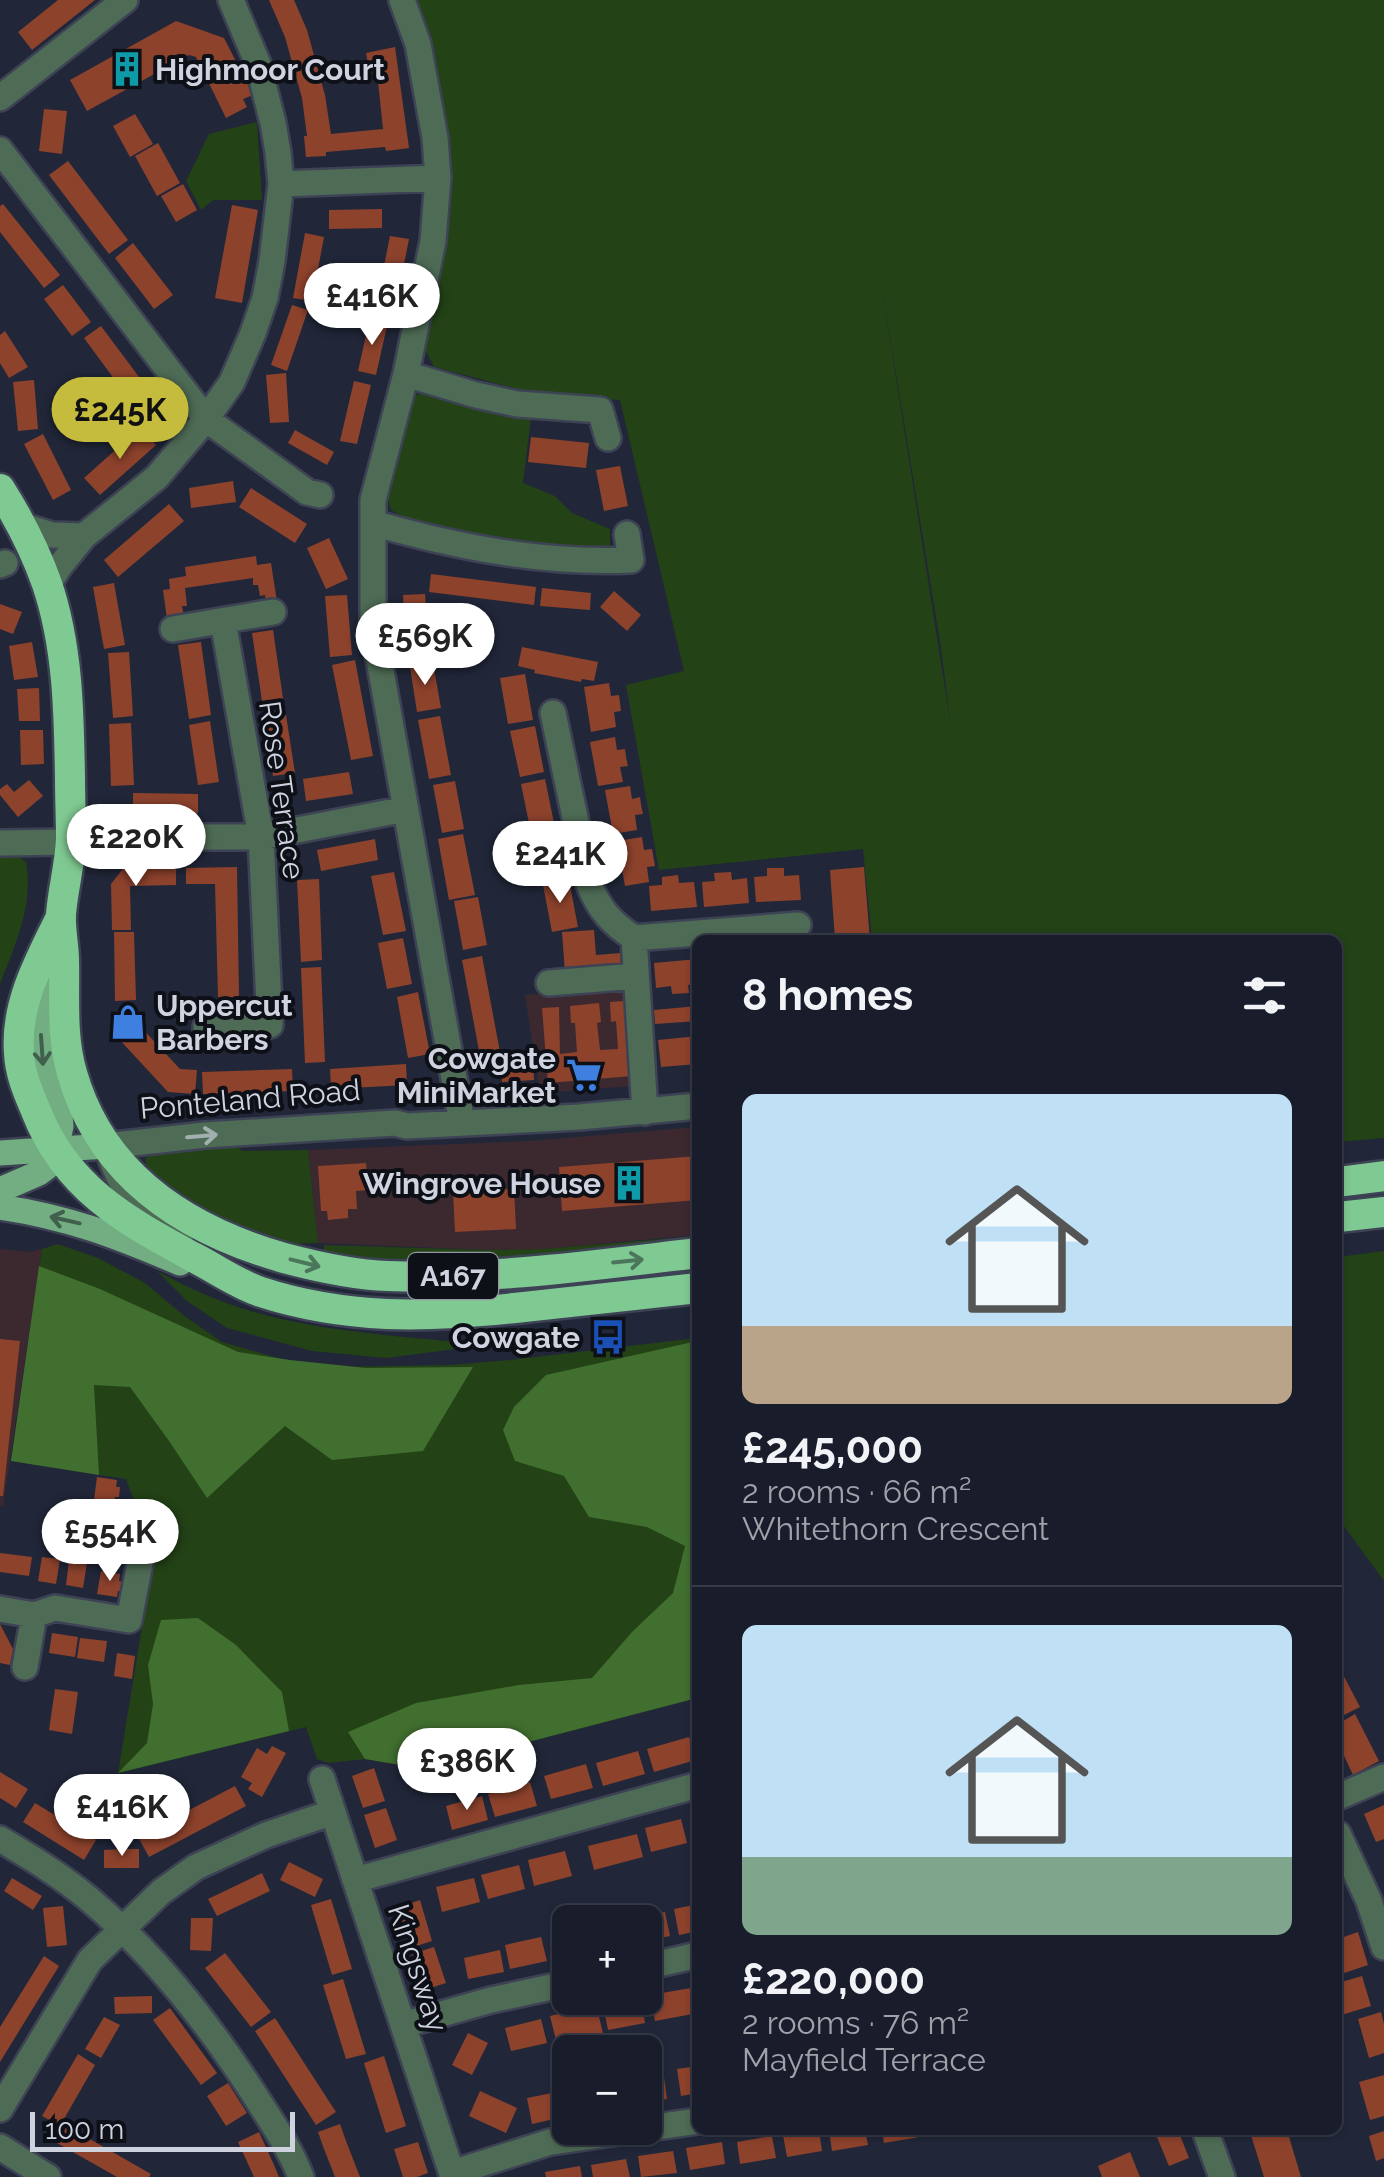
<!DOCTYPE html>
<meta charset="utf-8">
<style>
:root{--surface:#191d2b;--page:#262a37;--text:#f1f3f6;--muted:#9fa2a9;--line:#373b47;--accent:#c5bc3d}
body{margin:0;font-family:Raleway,sans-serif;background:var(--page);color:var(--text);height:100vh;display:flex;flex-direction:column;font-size:38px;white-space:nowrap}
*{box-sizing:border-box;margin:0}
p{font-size:32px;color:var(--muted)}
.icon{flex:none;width:55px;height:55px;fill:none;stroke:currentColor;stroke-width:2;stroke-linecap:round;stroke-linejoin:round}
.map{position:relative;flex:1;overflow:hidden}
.side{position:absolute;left:692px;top:935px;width:650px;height:1200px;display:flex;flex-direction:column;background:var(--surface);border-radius:15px;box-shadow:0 2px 8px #0004,0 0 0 2px var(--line)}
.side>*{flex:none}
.controls{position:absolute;left:552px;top:1905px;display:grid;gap:20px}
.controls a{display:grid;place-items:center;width:110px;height:110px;border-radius:15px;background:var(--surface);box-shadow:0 2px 8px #0004,0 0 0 2px var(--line);font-size:50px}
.scale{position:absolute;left:30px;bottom:25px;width:265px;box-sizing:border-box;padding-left:10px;border:5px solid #ced3df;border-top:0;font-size:28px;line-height:35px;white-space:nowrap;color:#ced3df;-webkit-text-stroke:8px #0e1018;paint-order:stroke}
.price{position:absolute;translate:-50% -85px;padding:0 22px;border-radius:35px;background:#fff;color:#222;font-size:32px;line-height:65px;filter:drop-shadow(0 2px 5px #0008)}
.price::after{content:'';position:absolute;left:50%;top:60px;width:30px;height:22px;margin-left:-15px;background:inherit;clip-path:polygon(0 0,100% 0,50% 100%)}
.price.selected{background:var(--accent);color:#111}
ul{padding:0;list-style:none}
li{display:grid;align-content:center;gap:20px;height:530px;padding:0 50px}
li+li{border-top:2px solid var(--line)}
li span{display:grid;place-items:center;height:310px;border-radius:15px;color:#555}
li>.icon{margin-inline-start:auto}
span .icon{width:180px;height:180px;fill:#fffc;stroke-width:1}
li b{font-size:42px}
h2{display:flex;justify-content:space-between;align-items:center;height:120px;padding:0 50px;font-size:42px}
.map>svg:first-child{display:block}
.commercial{fill:#3c292f}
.green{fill:#234216;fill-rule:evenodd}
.forest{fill:#416f2f}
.building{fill:#8d422c}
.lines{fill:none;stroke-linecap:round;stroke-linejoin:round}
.minor-casing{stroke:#3d4354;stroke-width:30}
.major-casing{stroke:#3d4354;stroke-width:30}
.highway-casing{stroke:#3d4354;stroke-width:35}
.minor{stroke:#4e6b55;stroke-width:25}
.major{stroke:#72ae81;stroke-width:25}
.highway{stroke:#7fc992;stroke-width:30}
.oneway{stroke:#405f4c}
.oneway2{stroke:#a1afaf}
.oneway3{stroke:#4c765b}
.labels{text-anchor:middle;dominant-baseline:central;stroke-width:8;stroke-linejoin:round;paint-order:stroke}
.shield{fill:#0e1018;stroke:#9498a3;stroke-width:2.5}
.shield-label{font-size:28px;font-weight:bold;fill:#ced3df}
.poi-label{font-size:30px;font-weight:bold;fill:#ced3df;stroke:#0e1018;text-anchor:end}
.street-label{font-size:30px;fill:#ced3df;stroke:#0e1018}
</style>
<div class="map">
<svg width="1384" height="2177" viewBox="0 0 1384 2177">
<rect width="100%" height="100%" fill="#212739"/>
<path class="commercial" d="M624,987L632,1086L540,1093L525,995Z
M697,1127V1235L543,1249L487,1250L318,1243L308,1150L530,1141Z
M0,1249L30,1252L42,1249L3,1506H0Z"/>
<path class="green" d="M411,0H1384V1138L1338,1142V940H872L863,849L659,870L626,685L684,671L620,400L536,394L434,367L423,345L441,244ZM881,282L941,648L951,727V726Z
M257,122L262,200H213L201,210L186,181L209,134Z
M428,391L531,417L523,483L555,496L572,513L610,529V547L603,549L482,538L403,517L391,510L387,497L412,400L418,394Z
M0,856H18L26,862C34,904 15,946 0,984Z
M231,1141L242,1151L308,1150L318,1243C303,1243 286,1245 271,1241C241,1235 149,1190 145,1159L155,1150Z
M698,1236L697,1243L485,1264H374L324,1252V1245L487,1250L543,1249Z
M58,1244L98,1258L145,1283L183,1315L222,1342L295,1363L326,1367L450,1365L510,1360L697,1338V1698L424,1769L365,1759L328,1763L317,1759L306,1727L118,1773L154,1554L126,1479L11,1461L42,1249Z
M1384,1251V1581L1338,1518V1257Z
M157,1271C173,1279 189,1288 206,1295C291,1332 394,1335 486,1345L386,1358L312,1351L227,1328L187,1301Z"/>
<path class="forest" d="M39,1266L100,1289L238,1352L290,1360L366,1368L473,1367L423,1451L332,1460L285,1426L207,1498L169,1441L130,1387L94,1385L99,1475L11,1461Z
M697,1341V1698L424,1769L365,1759L348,1732L416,1703L519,1685L592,1678L632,1632L673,1593L685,1546L647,1527L589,1517L564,1476L515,1461L503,1430L514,1407L546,1375Z
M198,1618L236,1645L282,1692L289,1731L118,1773L147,1743L153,1704L148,1665L161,1620Z"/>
<path class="building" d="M58,0H95L32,50L18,32Z
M269,0H294L307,30L325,95L331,134L383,129L377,72L370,74L366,53L395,47L409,148L386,151L385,147L326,152V156L306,157L304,136H307L302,98L285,37Z
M176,21L224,38L253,95L243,99L247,107L226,118L196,57L189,55L87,111L70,80Z
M44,109L67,111L62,154L39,151Z
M135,114L153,144L130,157L113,126Z
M158,143L180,183L157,196L135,156Z
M68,161L128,240L109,254L49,175Z
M183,184L197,210L176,222L161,196Z
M3,204L60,275L44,288L0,232V206Z
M232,205L258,210L242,303L215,298Z
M382,209V228L329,229V210Z
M305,233L324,237L312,301L293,298Z
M390,236L409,239L394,315L375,311Z
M133,243L173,295L154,309L115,258Z
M63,285L91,322L72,336L44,299Z
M292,305L308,310L287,371L271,365Z
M369,322L387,326L376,375L358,371Z
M101,326L154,397L137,410L84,338Z
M5,331L28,367L9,378L0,363V335Z
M286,373L289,422L270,423L266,375Z
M34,380L38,429L18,431L13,382Z
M354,381L371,385L357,444L340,441Z
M140,428L156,445L100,495L84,478Z
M295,430L334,452L327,465L288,443Z
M43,434L71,490L53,500L24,444Z
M531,437L589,443L586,468L528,462Z
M620,466L628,506L604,511L596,470Z
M233,481L236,502L191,508L189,488Z
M251,488L307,524L295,543L239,507Z
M169,504L184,521L118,577L104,560Z
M329,538L348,579L326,589L307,548Z
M256,556L257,565L271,563L277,602L266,603L265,595L260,596L258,585H253V578L185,588L187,606H182L184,616L167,619L163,590L170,589L169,579L186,576L185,567Z
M431,574L536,587L534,605L429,592Z
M114,583L125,645L104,649L93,587Z
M542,588L591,593L590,610L540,606Z
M614,591L641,615L627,631L600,607Z
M425,594L430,658L407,660L403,595Z
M347,595L352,655L330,657L325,596Z
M0,604L22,612L13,634L0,629Z
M273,630L284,705L263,708L252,633Z
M32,642L38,677L14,680L9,646Z
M201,642L211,715L189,719L178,645Z
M522,647L598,662L594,681L582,679L581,682L534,673L535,670L518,666Z
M129,652L133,716L113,718L108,653Z
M355,660L373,756L351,760L332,665Z
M433,663L441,708L417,712L410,667Z
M525,674L533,720L508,724L500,678Z
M609,683L611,696L619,695L621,711L614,712L616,727L591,732L584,687Z
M39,688L40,721H19L17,689Z
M286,715L295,773L273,776L265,717Z
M440,716L451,775L429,779L418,720Z
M210,721L219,782L198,785L189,725Z
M131,723L134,785L111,786L109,724Z
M535,726L544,772L520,777L510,731Z
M20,730H43L44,764L21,765Z
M615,737L617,750L625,749L626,757L628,766L620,767L623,782L598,786L590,742Z
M349,772L353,794L306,801L303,779Z
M545,779L554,823L530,828L521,784Z
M29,780L43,796L18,817L0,795V789L7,784L14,792Z
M455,781L464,829L442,833L433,785Z
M630,786L632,799L640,797L641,805L643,814L635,815L637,830L613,834L605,790Z
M133,793L198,794V813L133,812Z
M555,829L564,876L541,881L532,834Z
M463,834L475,895L449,900L438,839Z
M642,837L644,850L652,849L655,866L647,867L649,882L625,886L617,841Z
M375,839L378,860L321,871L317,850Z
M176,865V885L130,886L131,930H112L111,884L125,866Z
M237,867L239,997H218L215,884H186V868Z
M864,867L870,940H835L830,870Z
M767,868H784V876L799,875L801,900L756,902L754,877L767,876Z
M394,872L406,931L383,935L371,876Z
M731,872L732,880L747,878L749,903L704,907L702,882L715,881L714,873Z
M678,875L679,883L694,882L697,907L651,911L649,886L662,885V877Z
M319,879L322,960L301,962L297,880Z
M569,880L578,927L552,932L543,885Z
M478,897L487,945L463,950L454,901Z
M594,930L596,955L620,953L621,970L565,973L562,932Z
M114,932H134L136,1000L115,1001Z
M403,938L412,984L387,989L378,943Z
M482,956L500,1052L480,1056L462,960Z
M698,959V984L688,985L689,993L672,994L671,986L656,988L654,963Z
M321,967L325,1062L305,1063L301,968Z
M418,992L430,1054L408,1058L397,997Z
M625,1001L632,1076L548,1083L542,1008L559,1007L560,1054L577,1052L575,1023H571L570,1006L599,1003L601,1022L597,1023L600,1050L618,1049L616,1021L611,1022L610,1002Z
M698,1006V1021L655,1024L654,1010Z
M117,1014H138V1024L180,1069L197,1070L195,1094L168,1092L117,1037Z
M698,1036V1064L661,1067L658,1040Z
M533,1058L534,1080L502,1082L501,1059Z
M406,1064L407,1085L331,1089L330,1069Z
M292,1069L293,1091L203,1094L202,1072Z
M698,1156V1200L562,1211L559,1167Z
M366,1163L368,1190L356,1191L357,1209H348V1218L328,1220L327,1211H321L318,1166Z
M514,1189L516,1229L455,1232L453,1192Z
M0,1339L20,1341L3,1496H0Z
M97,1477L117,1480L116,1487H120L119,1497H115L114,1503L94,1500Z
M88,1512L110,1515L106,1541L85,1538Z
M0,1553L32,1557L29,1576L0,1572Z
M42,1557L60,1559L56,1584L38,1581Z
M69,1560L87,1563L83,1588L66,1585Z
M101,1571L120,1574L119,1581L123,1582L122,1592L118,1591L117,1597L97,1594Z
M0,1624L13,1649L10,1665L0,1663Z
M52,1633L78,1637L75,1657L49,1653Z
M80,1638L107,1641L104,1662L77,1658Z
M117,1653L135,1656L132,1679L114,1676Z
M1340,1669L1360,1707L1338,1718V1670Z
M55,1689L78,1692L72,1734L49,1730Z
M1355,1714L1379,1761L1353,1775L1338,1743V1724Z
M689,1737L696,1760L654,1772L647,1749Z
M272,1746L286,1753L262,1797L248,1789L252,1783L241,1777L257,1748L267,1754Z
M638,1751L645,1774L603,1786L596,1763Z
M586,1764L593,1788L551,1799L544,1776Z
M374,1768L385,1801L363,1808L352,1776Z
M0,1772L28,1789L16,1808L0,1798Z
M530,1782L537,1806L495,1817L488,1794Z
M235,1786L246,1806L149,1857L138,1837Z
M482,1796L488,1820L452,1830L446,1806Z
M35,1803L96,1840L84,1860L23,1822Z
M1384,1805V1839L1376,1842L1364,1814Z
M386,1808L397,1840L375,1848L364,1815Z
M681,1819L687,1843L651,1852L645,1828Z
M637,1834L643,1857L594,1870L588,1846Z
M121,1849H139V1868H104V1850Z
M565,1851L572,1876L534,1886L528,1860Z
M289,1862L323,1879L315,1897L280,1880Z
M519,1865L525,1889L488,1899L481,1875Z
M262,1873L270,1891L217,1916L208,1899Z
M12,1878L42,1896L33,1910L4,1891Z
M474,1878L480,1902L442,1912L436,1887Z
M331,1899L352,1969L332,1975L311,1905Z
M420,1900L432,1941L410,1948L397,1908Z
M698,1904V1931L679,1935L674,1909Z
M63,1906L67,1945L47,1947L43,1908Z
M665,1912L670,1936L645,1941V1922H631L630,1919Z
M191,1918H213L211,1951L190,1950Z
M570,1931V1957L559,1959L554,1935Z
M1358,1932L1368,1965L1338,1975V1939Z
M541,1937L547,1961L510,1969L505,1945Z
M434,1947L446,1983L424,1990L412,1954Z
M500,1950L504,1972L468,1979L464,1958Z
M225,1953L271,2012L251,2027L205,1968Z
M44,1956L59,1966L0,2062V2027Z
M1362,1976L1371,2006L1338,2016V1983Z
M343,1979L366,2054L346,2059L323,1985Z
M697,1987L698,2013L655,2021L650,1995Z
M152,1996V2013L115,2014L114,1997Z
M641,1998L645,2023L608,2030L603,2005Z
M596,2005L603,2033L557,2044L550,2016Z
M170,2008L217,2073L201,2085L153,2020Z
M1381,2012L1384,2024V2053L1369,2058L1358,2019Z
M104,2017L120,2025L101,2058L85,2049Z
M275,2018L336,2112L316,2125L255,2031Z
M541,2019L547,2043L511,2051L505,2028Z
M468,2033L488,2043L472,2075L452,2065Z
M78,2054L95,2065L60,2126L42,2116Z
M384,2056L406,2126L386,2133L364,2063Z
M698,2066V2093L681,2096L677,2069Z
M663,2070L667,2099L645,2102V2073Z
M1384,2075V2116L1370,2120L1359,2082Z
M228,2083L247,2113L226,2126L207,2096Z
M480,2091L517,2108L506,2133L469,2116Z
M562,2091L568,2116L532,2124L527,2098Z
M340,2124L346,2141L360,2177H335L324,2149L318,2132Z
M67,2126L151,2174L149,2177H117L57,2143Z
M813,2130H819L822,2151L787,2157L783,2135Z
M829,2130H865L868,2145L832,2151Z
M882,2130H918L919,2137L884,2143Z
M1154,2130H1178L1189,2158L1169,2166Z
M1255,2130H1287L1301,2177H1264L1250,2132Z
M1384,2131V2158L1376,2161L1369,2136Z
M259,2132L274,2165L279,2177H254L238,2142Z
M772,2136L776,2158L740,2164L737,2142Z
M418,2142L428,2173L417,2177H403L394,2149Z
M722,2142L725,2164L690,2170L686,2148Z
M673,2151L677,2173L641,2177L638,2156Z
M1130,2152L1140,2177H1102L1098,2166Z
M626,2159L630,2177H593L591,2165Z
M580,2166L582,2177H546L545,2172Z"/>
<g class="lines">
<defs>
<path id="minor" d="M402,0L418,44L435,138L438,178L433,241L406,374L373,500V626L462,1123
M0,98L125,0
M0,150L206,419L307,492L320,495
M281,184L438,178
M406,374L476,395L517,404L600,410L608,438
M373,523C457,547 543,564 631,560L627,534
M23,526L52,535L84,536
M0,565L5,563
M48,585L59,567L84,536L157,477L206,419L232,382L253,333L265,298L272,261L281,184L278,152L273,123L258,64L231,0
M173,629L273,612
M553,713L589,884C599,909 611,923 634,938L645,1112
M116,837H261L406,809
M0,843L71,842
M634,938L798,925
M549,983L636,976
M206,1027L270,1025L261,837L223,621
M180,1238C168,1227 154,1219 142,1209C123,1192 115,1168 106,1146L205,1135L395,1123L407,1126L579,1117L698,1106
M0,1609L34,1615L55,1608L129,1620L141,1558
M25,1667L34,1615
M322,1779L453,2177
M1338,1797L1384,1777
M1338,1834L1369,1901L1384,1947
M0,1839C30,1857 62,1876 89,1899C153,1953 206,2020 252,2091C269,2118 289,2146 301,2177
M355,1880L698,1785
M645,1967L698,1955
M403,2025L491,2000L570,1983
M0,2109L90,1960L161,1892L196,1867L266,1835L333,1812
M1205,2130L1222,2177
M0,2147L48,2177
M452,2173L550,2142L698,2121"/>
<path id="major" d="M0,1153L106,1146
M0,1190L39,1173L47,1167L56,1150L61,1126L60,1115L44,1068L40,1017L43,996L64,958
M0,1207C68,1217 117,1236 180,1263"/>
<path id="highway" d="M0,489C19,519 35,550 47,584C68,646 69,713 70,779C70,799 71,819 71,839C70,864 63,889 61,914C60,929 64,945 64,960C65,998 61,1035 72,1073C101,1176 186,1230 284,1258C318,1267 353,1275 388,1276C491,1280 595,1265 698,1253
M61,917C40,960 15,1004 19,1053C20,1074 28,1092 36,1111C66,1188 125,1220 193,1257C215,1268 237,1284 261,1292C301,1305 345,1312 387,1314C433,1316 479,1312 524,1307C582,1301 640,1294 698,1288
M1338,1182L1384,1176
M1338,1217L1384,1212"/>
</defs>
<use href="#minor" class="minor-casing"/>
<use href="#major" class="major-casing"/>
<use href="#highway" class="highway-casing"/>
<use href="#minor" class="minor"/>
<use href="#major" class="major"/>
<use href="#highway" class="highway"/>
</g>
<defs><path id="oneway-shaft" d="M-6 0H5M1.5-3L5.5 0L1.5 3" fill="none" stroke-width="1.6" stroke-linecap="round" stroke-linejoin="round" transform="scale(2.5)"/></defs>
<g class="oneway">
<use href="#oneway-shaft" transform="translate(42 1050) rotate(86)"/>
<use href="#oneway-shaft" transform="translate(65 1220) rotate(-167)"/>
</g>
<use class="oneway2" href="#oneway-shaft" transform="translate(202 1136) rotate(-5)"/>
<g class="oneway3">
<use href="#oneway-shaft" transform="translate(628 1261) rotate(-6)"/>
<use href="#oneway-shaft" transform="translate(305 1263) rotate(14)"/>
</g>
<defs>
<symbol id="building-bare" viewBox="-9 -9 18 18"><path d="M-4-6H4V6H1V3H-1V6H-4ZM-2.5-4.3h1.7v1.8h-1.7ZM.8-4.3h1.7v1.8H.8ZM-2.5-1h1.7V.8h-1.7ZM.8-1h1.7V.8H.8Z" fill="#0f9aa8" stroke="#0e1018" stroke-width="2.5" paint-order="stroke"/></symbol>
<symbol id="shop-bare" viewBox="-9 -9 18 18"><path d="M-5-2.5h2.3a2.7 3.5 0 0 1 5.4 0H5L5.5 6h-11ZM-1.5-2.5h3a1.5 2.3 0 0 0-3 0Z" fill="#3f7fe0" stroke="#0e1018" stroke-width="2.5" paint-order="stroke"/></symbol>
<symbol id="supermarket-bare" viewBox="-9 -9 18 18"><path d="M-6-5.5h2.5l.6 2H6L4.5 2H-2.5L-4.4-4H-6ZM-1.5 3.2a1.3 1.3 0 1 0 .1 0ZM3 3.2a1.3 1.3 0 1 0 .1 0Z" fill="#3f7fe0" stroke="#0e1018" stroke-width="2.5" paint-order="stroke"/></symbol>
<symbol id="bus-bare" viewBox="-9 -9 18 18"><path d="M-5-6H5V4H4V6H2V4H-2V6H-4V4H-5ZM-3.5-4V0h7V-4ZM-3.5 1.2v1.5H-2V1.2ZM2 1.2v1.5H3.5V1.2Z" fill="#1a4fb4" stroke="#0e1018" stroke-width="2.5" paint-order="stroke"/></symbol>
</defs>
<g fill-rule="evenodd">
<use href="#building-bare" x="102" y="44" width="50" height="50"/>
<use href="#shop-bare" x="103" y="997" width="50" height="50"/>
<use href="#supermarket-bare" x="559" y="1050" width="50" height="50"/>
<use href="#building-bare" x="604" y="1158" width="50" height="50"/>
<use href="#bus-bare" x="583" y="1312" width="50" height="50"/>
</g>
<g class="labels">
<rect class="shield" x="408" y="1253" width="90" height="46" rx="8"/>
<g class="shield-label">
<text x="453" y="1276">A167</text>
</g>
<g class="poi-label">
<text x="155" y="69" text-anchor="start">Highmoor Court</text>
<text x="156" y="1005" text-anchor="start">Uppercut<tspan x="156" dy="34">Barbers</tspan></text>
<text x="556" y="1058">Cowgate<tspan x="556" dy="34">MiniMarket</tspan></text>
<text x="601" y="1183">Wingrove House</text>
<text x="580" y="1337">Cowgate</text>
</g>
<g class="street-label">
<text transform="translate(282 790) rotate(82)">Rose Terrace</text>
<text transform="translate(250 1099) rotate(-5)">Ponteland Road</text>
<text transform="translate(418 1968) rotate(72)">Kingsway</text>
</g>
</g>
</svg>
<div class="controls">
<a>+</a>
<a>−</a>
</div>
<div class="scale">100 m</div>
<b class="price" style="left:372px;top:348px">£416K</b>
<b class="price selected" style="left:120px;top:462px">£245K</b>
<b class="price" style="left:425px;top:688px">£569K</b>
<b class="price" style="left:136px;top:889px">£220K</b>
<b class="price" style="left:560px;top:906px">£241K</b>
<b class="price" style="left:110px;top:1584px">£554K</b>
<b class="price" style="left:467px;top:1813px">£386K</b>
<b class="price" style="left:122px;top:1859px">£416K</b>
<section class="side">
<h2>8 homes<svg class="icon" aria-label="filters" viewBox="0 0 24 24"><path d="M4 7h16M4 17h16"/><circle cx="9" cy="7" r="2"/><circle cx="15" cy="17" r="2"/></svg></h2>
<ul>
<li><span style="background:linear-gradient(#bfe0f5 75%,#b9a48a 0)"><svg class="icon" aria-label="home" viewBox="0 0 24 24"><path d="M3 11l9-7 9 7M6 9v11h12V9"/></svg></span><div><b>£245,000</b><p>2 rooms · 66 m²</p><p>Whitethorn Crescent</p></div></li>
<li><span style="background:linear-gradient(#bfe0f5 75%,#7fa58c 0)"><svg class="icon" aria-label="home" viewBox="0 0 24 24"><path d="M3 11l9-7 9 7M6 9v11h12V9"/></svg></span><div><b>£220,000</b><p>2 rooms · 76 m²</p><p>Mayfield Terrace</p></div></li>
</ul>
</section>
</div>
